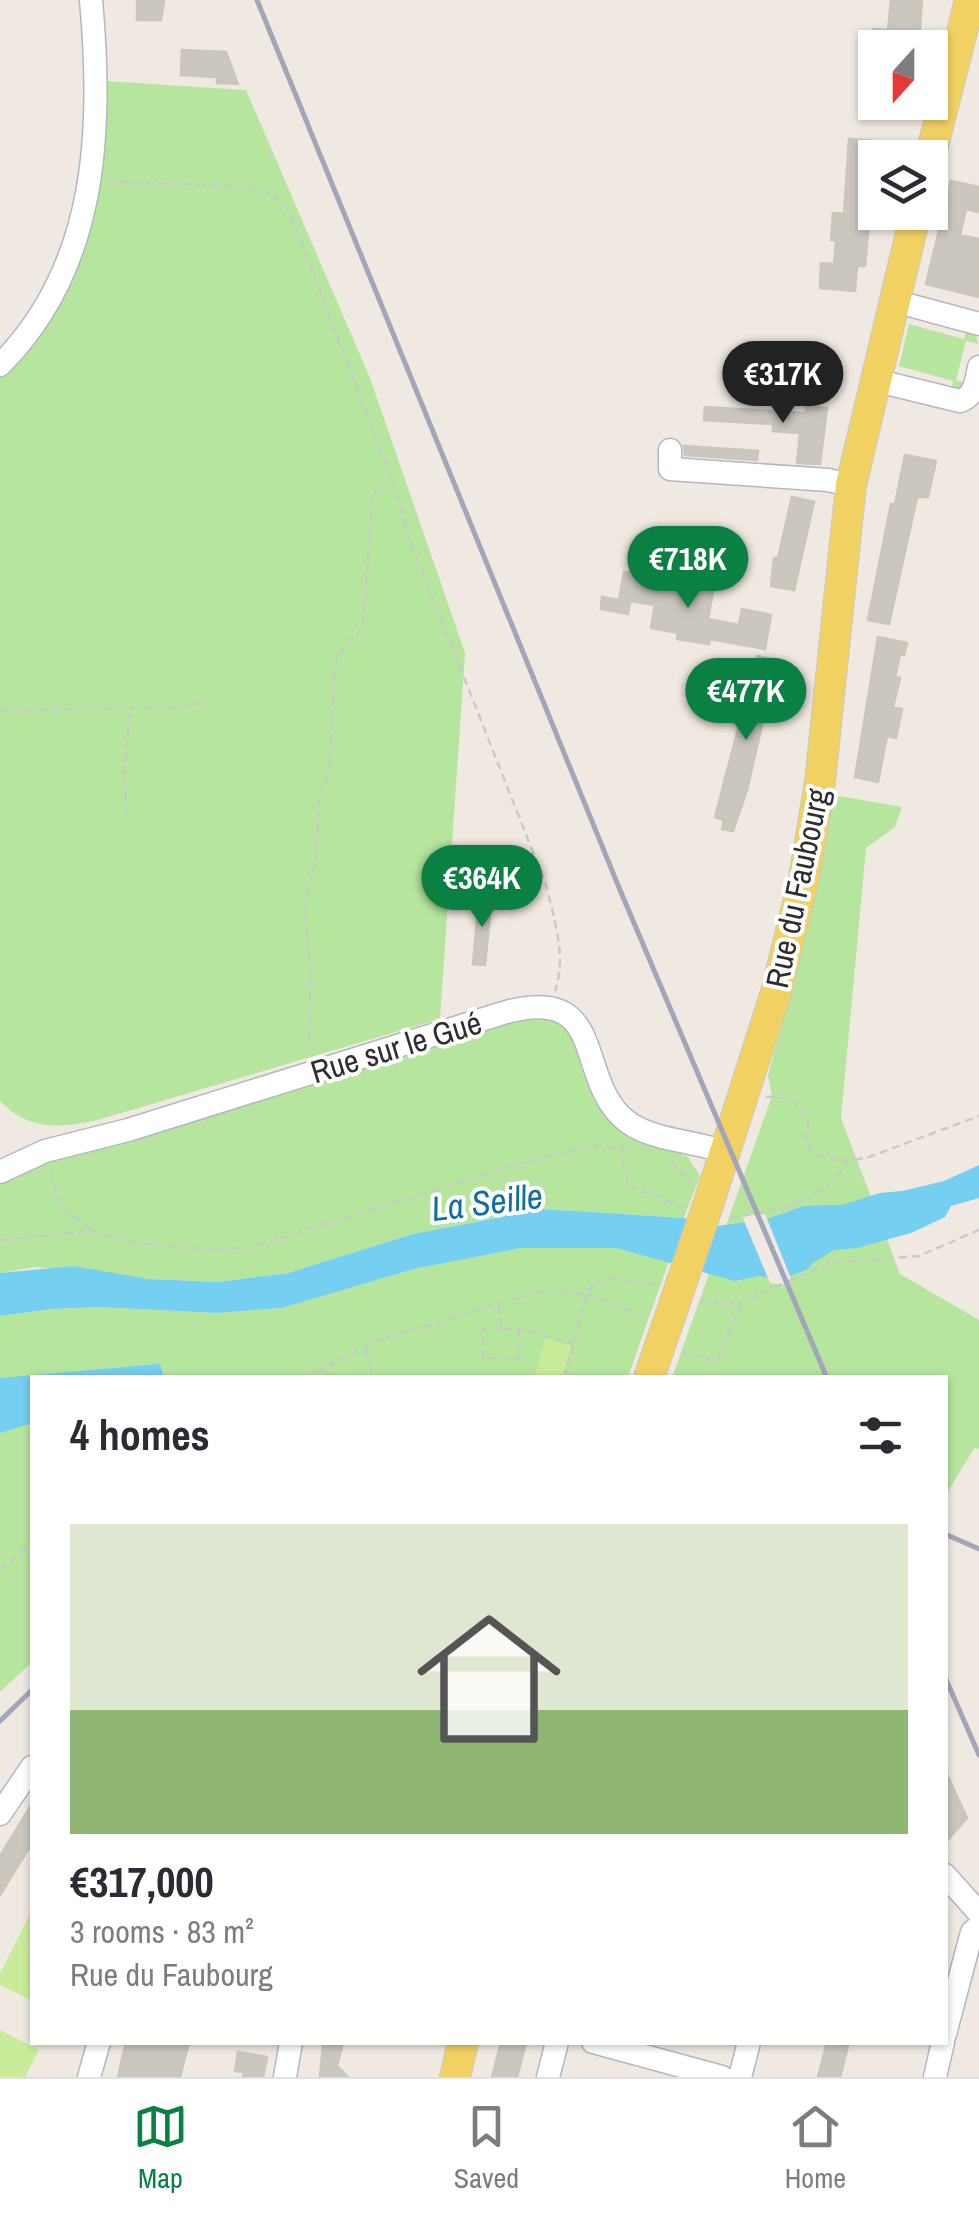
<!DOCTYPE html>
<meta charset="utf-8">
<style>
:root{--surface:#fff;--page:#f2f2f3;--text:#2b2b33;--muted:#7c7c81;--line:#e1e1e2;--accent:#0b8043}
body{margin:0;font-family:"Archivo Narrow",sans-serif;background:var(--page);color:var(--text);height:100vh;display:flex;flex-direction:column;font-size:38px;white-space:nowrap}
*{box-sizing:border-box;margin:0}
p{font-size:32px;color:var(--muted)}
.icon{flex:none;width:55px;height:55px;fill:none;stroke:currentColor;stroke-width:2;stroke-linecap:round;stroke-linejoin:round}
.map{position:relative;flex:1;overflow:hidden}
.panel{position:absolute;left:30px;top:1375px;width:918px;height:670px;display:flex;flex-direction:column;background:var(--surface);border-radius:0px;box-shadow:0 2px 8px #0004}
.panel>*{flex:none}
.needle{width:65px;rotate:201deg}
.fabs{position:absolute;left:858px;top:30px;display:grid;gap:20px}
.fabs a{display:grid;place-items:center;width:90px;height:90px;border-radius:0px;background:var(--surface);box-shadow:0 2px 8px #0004;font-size:50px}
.price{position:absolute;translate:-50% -85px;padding:0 22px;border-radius:35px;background:var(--accent);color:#fff;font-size:32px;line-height:65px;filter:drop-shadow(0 2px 5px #0008)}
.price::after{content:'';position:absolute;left:50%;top:60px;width:30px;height:22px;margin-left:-15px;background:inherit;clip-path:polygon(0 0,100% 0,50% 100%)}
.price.selected{background:#222;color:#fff}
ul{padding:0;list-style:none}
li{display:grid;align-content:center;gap:20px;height:530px;padding:0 40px}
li+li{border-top:2px solid var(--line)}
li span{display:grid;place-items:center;height:310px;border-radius:0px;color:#555}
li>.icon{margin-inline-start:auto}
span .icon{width:180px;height:180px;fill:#fffc;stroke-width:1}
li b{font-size:42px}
h2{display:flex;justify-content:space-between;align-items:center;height:120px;padding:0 40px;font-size:42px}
.tabs{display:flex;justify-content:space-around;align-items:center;height:140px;border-top:2px solid var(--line);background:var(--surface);font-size:28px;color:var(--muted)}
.tabs a{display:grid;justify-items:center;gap:5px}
.tabs .selected{color:var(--accent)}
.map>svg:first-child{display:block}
.green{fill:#b6e59e}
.pitch{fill:#c9ec9a}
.water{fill:#75cff0}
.pier{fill:#efe9e1}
.building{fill:#cbc7bf;stroke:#cbc5ba;stroke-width:2.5}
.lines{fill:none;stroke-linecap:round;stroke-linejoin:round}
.minor-casing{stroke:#b4b7c1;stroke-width:25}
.major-casing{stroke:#c9c9c9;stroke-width:32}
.path{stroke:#c9c9c9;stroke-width:2.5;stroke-dasharray:8 5;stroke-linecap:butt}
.minor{stroke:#fff;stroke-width:22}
.major{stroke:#f2d163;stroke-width:30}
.rail{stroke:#a3a6b8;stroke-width:5}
.major-bridge-casing{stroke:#c9c9c9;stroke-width:32;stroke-linecap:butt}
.major-bridge{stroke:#f2d163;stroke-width:30}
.labels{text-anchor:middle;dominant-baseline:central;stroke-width:8;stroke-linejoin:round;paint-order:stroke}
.street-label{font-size:32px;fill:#2e2e2e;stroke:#fff}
.water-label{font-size:35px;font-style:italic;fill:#0d6fa3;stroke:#fff}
</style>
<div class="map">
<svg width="979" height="2077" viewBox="0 0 979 2077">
<rect width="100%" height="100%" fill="#efe9e1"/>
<path class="green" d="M104,81L246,90L370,378L465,653L440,1019L94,1121C57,1128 28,1130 0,1101V378L45,326Z
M909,324L964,339L967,327L976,335L978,344L966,341L956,380L968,384L964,388L951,392L953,381L899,366Z
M833,795L902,807L895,827L866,848L841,1118L900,1274L979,1320V1449L975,1447L945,1496V1378H672L772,1096L768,1076L817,886Z
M532,1013L553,1016L573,1030L604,1108L657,1144L688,1157L700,1176L684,1218L541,1209L413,1234L288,1273L218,1282L148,1279L35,1267L0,1273V1181L35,1160Z
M521,1248H616L669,1261L628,1377L32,1378V1662L0,1692V1316L51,1309L98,1307L217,1313L282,1308L414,1269Z"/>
<path class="pitch" d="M546,1338L572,1346L562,1377H534Z
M32,1910V2001L0,1985V1974Z
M0,2030L39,2050L25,2077H0Z"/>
<path class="water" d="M979,1165V1198L951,1206L945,1217L911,1233L857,1248L834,1250L813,1263L808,1269L780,1280L760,1276L735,1281L616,1248H521L414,1269L282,1308L217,1313L98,1307L51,1309L0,1316V1273L74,1266L148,1279L218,1282L288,1273L413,1234L542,1209L684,1218L708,1227L764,1220L804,1206L842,1205L880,1193L902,1191L944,1181Z
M160,1364L164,1377L32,1378V1423L0,1433V1378Z"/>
<path class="pier" d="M765,1214L792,1281L782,1285L770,1283L742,1216Z"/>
<path class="building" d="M137,0H164L161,20H137Z
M891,0H922L919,42H914L913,48H872L873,29L888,30Z
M182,50L226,52L238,84L217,83V77L181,75Z
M849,139L884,142L883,158H875L865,266H857L855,291L820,288L821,263L834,264L836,241L831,240L833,213L844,214Z
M951,181L979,187V212L966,209L960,235L979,239V297L926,284Z
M806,406L827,408L820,464L797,463L800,433L773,431V424L704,420L705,407L806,413Z
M684,446L758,451L757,460L685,455Z
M905,455L936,461L928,497H917L889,624L868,620L891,504H895Z
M792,497L814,502L794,590L771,586L774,558H778Z
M624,572L714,586L708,619L739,625L742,609L771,615L765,649L710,639L709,644L677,639L678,633L651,628L655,605L630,601L628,614L601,609L602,597L619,600Z
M878,637L907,643L904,655L900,654L895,677L900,678L893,707L902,709L896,738L887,736L878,782L855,777Z
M757,656L777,660L747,790L733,831L722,829L724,820L715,817Z
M479,895L492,896L485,965L473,964Z
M945,1770L967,1818L945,1843Z
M32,1804V1843L0,1895V1856Z
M126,2042H189L180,2077H118Z
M501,2042H526L517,2077H492Z
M827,2042H849L840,2077H818Z
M323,2044L342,2046L337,2066L348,2077H320Z
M238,2052L267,2057L263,2077H243L244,2072L235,2071Z"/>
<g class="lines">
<defs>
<path id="minor" d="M894,301L979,324
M0,365C98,267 103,130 91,0
M874,380L960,401C975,396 976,381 979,367
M670,450V469L828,480L851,485
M0,1172L45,1151L128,1130L503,1013C612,982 572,1082 629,1123C655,1141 696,1141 725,1152
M0,1814L32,1767
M945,1875L979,1913
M945,2034L972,1932L979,1926
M593,2042L722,2077
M89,2077L99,2042
M285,2077L291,2042
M548,2077L557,2042
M740,2077L749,2042
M935,2077L943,2042"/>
<path id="major" d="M930,158L970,0
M709,1202L776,992L804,878L820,782L851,485L916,212
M649,1378L674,1305
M455,2077L463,2042"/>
</defs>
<use href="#minor" class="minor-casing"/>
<use href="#major" class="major-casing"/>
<path class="path" d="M107,181L255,187L282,201L291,215L398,496L409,538L546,885C554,919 567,956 555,991
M0,710L172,708L201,703
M127,813L124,771L130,710
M309,1052L310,965L304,905L316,858L319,799L329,771L335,665L338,655L363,627L372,504L375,492L389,483
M766,1097C779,1095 802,1102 807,1116C811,1127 802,1137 809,1147C817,1159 834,1159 847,1161
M620,1148L626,1176L631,1187L683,1207
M670,1160L692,1183
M51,1172L60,1206L93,1231
M730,1218C775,1210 824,1204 848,1161L869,1157L979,1116
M0,1240L93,1231L132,1242L163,1246L210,1250L250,1248L518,1164L593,1146L634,1149
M700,1300L721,1304L742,1302L829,1263L919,1256L979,1230
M499,1306L501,1329H521L573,1344
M501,1329H483V1358L518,1359L519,1329
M366,1350L373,1377
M681,1352L717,1361L742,1302
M305,1378L379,1340L538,1292L587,1294L648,1317
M564,1378L587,1294L594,1282L613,1278L655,1285
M0,1570L32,1543"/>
<use href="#minor" class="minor"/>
<use href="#major" class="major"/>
<path class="rail" d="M257,0L620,890L827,1378
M945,1534L979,1549
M945,1677L979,1755
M0,1721L32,1690"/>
<defs>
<path id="major-bridge" d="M674,1305L709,1202"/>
</defs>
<use href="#major-bridge" class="major-bridge-casing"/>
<use href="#major-bridge" class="major-bridge"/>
</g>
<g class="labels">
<g class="street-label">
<text transform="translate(797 888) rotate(-78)">Rue du Faubourg</text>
<text transform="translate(396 1047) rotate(-17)">Rue sur le Gué</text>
</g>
<g class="water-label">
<text transform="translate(487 1202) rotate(-7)">La Seille</text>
</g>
</g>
</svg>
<div class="fabs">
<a><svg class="needle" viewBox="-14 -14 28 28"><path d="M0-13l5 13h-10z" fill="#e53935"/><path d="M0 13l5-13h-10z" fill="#7c7c81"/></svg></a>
<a><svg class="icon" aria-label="layers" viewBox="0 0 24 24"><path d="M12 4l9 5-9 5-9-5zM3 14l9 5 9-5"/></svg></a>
</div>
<b class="price selected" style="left:783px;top:426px">€317K</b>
<b class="price" style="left:688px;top:611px">€718K</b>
<b class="price" style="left:746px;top:743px">€477K</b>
<b class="price" style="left:482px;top:930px">€364K</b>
<section class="panel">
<h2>4 homes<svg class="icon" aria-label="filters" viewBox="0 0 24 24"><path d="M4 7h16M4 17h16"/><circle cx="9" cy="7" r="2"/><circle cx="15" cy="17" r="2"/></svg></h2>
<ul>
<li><span style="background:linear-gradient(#dfe7d0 60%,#8fb573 0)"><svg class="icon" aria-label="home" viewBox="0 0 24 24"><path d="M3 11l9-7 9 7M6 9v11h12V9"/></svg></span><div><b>€317,000</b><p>3 rooms · 83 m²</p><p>Rue du Faubourg</p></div></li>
</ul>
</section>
</div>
<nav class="tabs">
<a class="selected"><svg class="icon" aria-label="map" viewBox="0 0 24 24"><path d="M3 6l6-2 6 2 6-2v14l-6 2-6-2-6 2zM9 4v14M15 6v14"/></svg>Map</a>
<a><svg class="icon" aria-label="saved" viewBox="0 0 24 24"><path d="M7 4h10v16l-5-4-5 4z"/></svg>Saved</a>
<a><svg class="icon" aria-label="home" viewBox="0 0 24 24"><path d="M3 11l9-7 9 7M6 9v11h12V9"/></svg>Home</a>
</nav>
